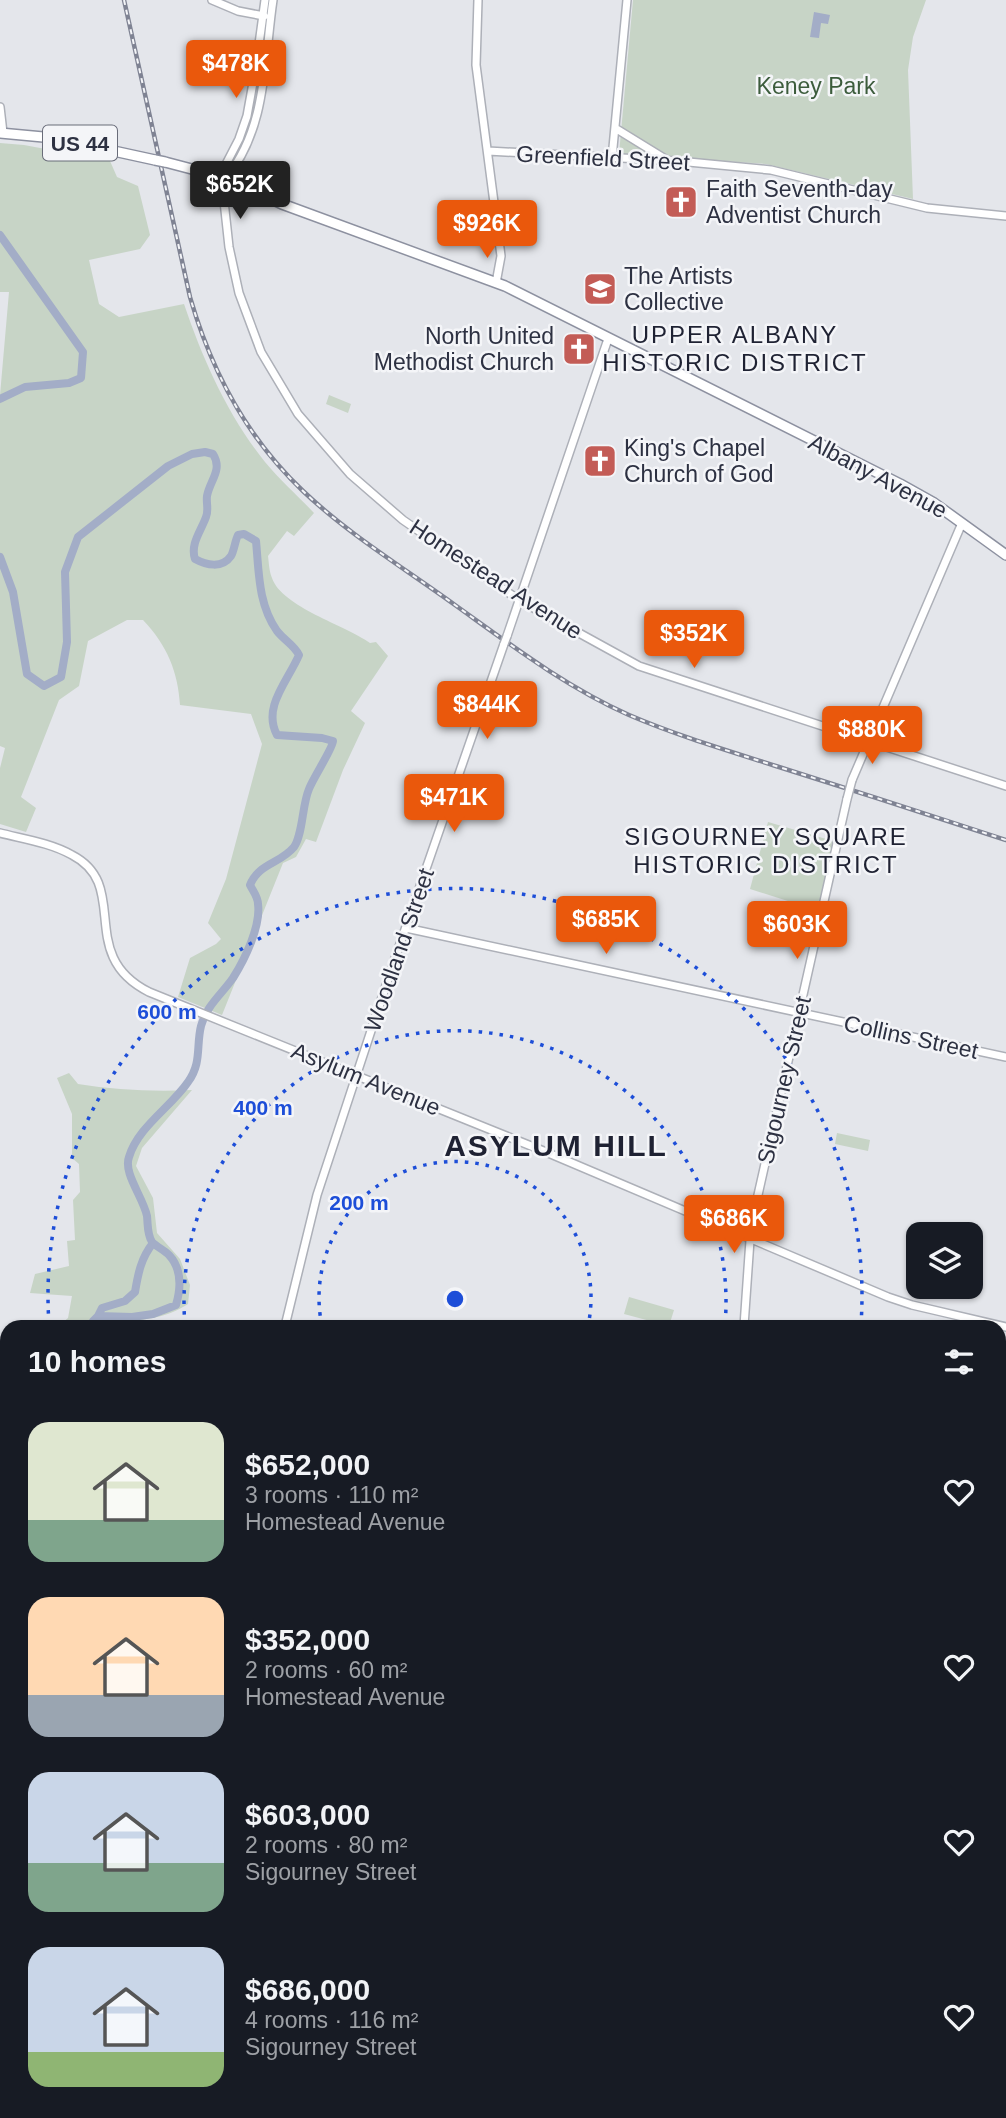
<!DOCTYPE html>
<meta charset="utf-8">
<style>
:root{--surface:#171b24;--page:#242831;--text:#f1f3f6;--muted:#9ea1a6;--accent:#ea580c}
body{margin:0;font-family:Helvetica,sans-serif;background:var(--page);color:var(--text);height:100vh;display:flex;flex-direction:column;font-size:26px;white-space:nowrap}
*{box-sizing:border-box;margin:0}
p{font-size:23px;color:var(--muted)}
.icon{flex:none;width:38px;height:38px;fill:none;stroke:currentColor;stroke-width:2;stroke-linecap:round;stroke-linejoin:round}
.map{position:relative;flex:1;overflow:hidden}
.side{position:absolute;left:0px;top:1320px;width:1006px;height:800px;display:flex;flex-direction:column;background:var(--surface);border-radius:21px 21px 0 0;box-shadow:0 2px 5px #0004}
.side>*{flex:none}
.tools{position:absolute;left:906px;top:1222px;display:grid;gap:14px}
.tools a{display:grid;place-items:center;width:77px;height:77px;border-radius:14px;background:var(--surface);box-shadow:0 2px 5px #0004;font-size:35px}
.price{position:absolute;translate:-50% -60px;padding:0 16px;border-radius:7px;background:var(--accent);color:#fff;font-size:23px;line-height:46px;filter:drop-shadow(0 2px 4px #0008)}
.price::after{content:'';position:absolute;left:50%;top:42px;width:21px;height:16px;margin-left:-10px;background:inherit;clip-path:polygon(0 0,100% 0,50% 100%)}
.price.current{background:#222;color:#fff}
ul{padding:0;list-style:none}
li{display:flex;align-items:center;gap:21px;height:175px;padding:0 28px}
li span{display:grid;place-items:center;flex:none;width:196px;height:140px;border-radius:21px;color:#555}
li>.icon{margin-inline-start:auto}
span .icon{width:84px;height:84px;fill:#fffc;stroke-width:1}
li b{font-size:30px}
h2{display:flex;justify-content:space-between;align-items:center;height:84px;padding:0 28px;font-size:30px}
.map>svg:first-child{display:block}
.green{fill:#c7d4c6}
.water{fill:#a3adc7}
.lines{fill:none;stroke-linecap:round;stroke-linejoin:round}
.river{stroke:#a3adc7;stroke-width:8}
.secondary-casing{stroke:#adb0b8;stroke-width:10}
.primary-casing{stroke:#a5a8b6;stroke-width:10}
.highway-casing{stroke:#8d91a0;stroke-width:12}
.secondary{stroke:#fff;stroke-width:7}
.primary{stroke:#fff;stroke-width:7}
.highway{stroke:#fff;stroke-width:9}
.rail-casing{stroke:#7f8393;stroke-width:4.5}
.rail{stroke:#f4f5f8;stroke-width:2;stroke-dasharray:5;stroke-linecap:butt}
.secondary-bridge-casing{stroke:#adb0b8;stroke-width:10;stroke-linecap:butt}
.highway-bridge-casing{stroke:#8d91a0;stroke-width:12;stroke-linecap:butt}
.secondary-bridge{stroke:#fff;stroke-width:7}
.highway-bridge{stroke:#fff;stroke-width:9}
.ring{fill:none;stroke:#1d4ed8;stroke-width:3.5;stroke-dasharray:3.5 7}
.labels{text-anchor:middle;dominant-baseline:central;stroke-width:5;stroke-linejoin:round;paint-order:stroke}
.shield{fill:#f4f5f8;stroke:#696c79;stroke-width:2}
.shield-label{font-size:21px;font-weight:bold;fill:#2d3142}
.park-label{font-size:23px;fill:#3c5c3c;stroke:#f4f5f8}
.street-label{font-size:23px;fill:#2d3142;stroke:#f4f5f8}
.poi-label{font-size:23px;fill:#2d3142;stroke:#f4f5f8;text-anchor:start}
.neighbourhood-label{font-size:24px;letter-spacing:2px;fill:#1f2233;stroke:#f4f5f8}
.district-label{font-size:30px;font-weight:bold;letter-spacing:2px;fill:#1f2233;stroke:#f4f5f8}
.centre{fill:#1d4ed8;stroke:#f4f5f8;stroke-width:3.5}
.ring-label{font-size:21px;text-anchor:middle;font-weight:bold;fill:#1d4ed8;stroke:#f4f5f8;stroke-width:5;stroke-linejoin:round;paint-order:stroke}
</style>
<div class="map">
<svg width="1006" height="2118" viewBox="0 0 1006 2118">
<rect width="100%" height="100%" fill="#e4e6eb"/>
<path class="green" d="M633,0H926L913,37L908,70L913,199L766,164L619,154Z
M0,143L24,145L110,161L117,177L138,186L150,235L140,249L89,260L99,304L119,317L184,304C203,360 228,416 265,462C280,480 298,496 314,513L294,536L287,531L268,556C269,563 269,571 272,578C282,607 345,625 370,643L376,642L388,656L351,711L365,723L343,770L316,842L306,839L296,857L283,863L222,1015L178,997L190,958L216,944L221,939L208,923L226,879L262,744L251,714L180,705C178,672 167,645 143,620H127L88,641L79,686L59,700L21,797L36,808L26,832L0,824V768L5,748L0,746V395L9,292H0Z
M329,395L351,404L348,413L326,404Z
M768,822L833,841L819,908L816,910L750,889Z
M69,1073L78,1084C115,1090 154,1092 192,1090L142,1148L136,1166L153,1198L157,1233L180,1259L190,1285L188,1304C166,1318 146,1320 119,1322L116,1326H62L61,1324L68,1318L72,1296L30,1293L35,1274L69,1266L67,1241L75,1240L73,1200L80,1192L79,1164L72,1158V1114L57,1078Z
M837,1133L870,1140L868,1151L835,1144Z
M629,1297L674,1310L669,1326L624,1314Z
M581,2112H744L741,2118H581Z"/>
<path class="water" d="M814,12L830,15L828,24L821,23L819,38L810,37Z"/>
<g class="lines">
<path class="river" d="M0,235L83,352L81,378L69,383L25,387L0,399
M0,557L13,592L27,674L44,686L61,677L67,642L65,572L78,537L168,466L192,454L205,452L213,454C223,470 210,480 207,496C206,503 209,510 206,517C201,531 190,544 195,559C206,565 222,569 231,556C234,551 235,541 238,535L244,534L256,541C259,572 258,604 277,631C284,640 294,645 299,655C288,681 262,707 277,735L322,738L333,741C333,748 313,778 309,789C302,805 303,834 294,847C280,864 259,863 250,885C253,891 258,897 258,904C261,926 245,959 233,978C221,995 207,1005 201,1026C196,1046 202,1063 188,1082C171,1107 138,1127 129,1157C123,1173 143,1197 147,1216C148,1225 147,1234 152,1242C157,1247 164,1250 169,1255C182,1269 181,1288 176,1305L153,1314L132,1317L98,1316L93,1321V1326
M98,1316L102,1308L125,1301L135,1292C138,1274 141,1258 153,1243"/>
<defs>
<path id="secondary" d="M212,0L238,11L264,16
M265,0L256,66L247,116L239,139L224,168V201L229,247L239,293L261,352L298,414L350,474L403,520L519,600L639,666L1006,786
M478,0L476,65L501,256L496,283
M0,107L3,133
M615,128L667,160
M488,151L678,161L771,170L927,208L1006,216
M612,158L627,0
M226,178C267,129 264,60 273,0
M507,636L608,339
M852,780L962,523
M0,833C24,839 51,843 72,855C132,886 75,955 149,992L546,1152L888,1297L912,1305L1006,1327
M406,928L1006,1057
M285,1326L317,1195L393,964L504,644
M744,1326L751,1226L847,799
M0,1707L7,1774
M999,1724L1006,1723
M0,1875L7,1874
M0,1882L7,1881
M0,1956L7,1955
M42,2112V2118
M746,2118L750,2112"/>
<path id="primary" d="M999,1404H1006
M0,1501L7,1500"/>
<path id="highway" d="M0,133L54,138L155,160
M165,162L226,178L282,204L505,286L900,484L934,503L1006,555
M999,1575L1006,1572
M342,2118V2112
M350,2118V2112
M360,2118L361,2112
M370,2118L371,2112"/>
</defs>
<use href="#secondary" class="secondary-casing"/>
<use href="#primary" class="primary-casing"/>
<use href="#highway" class="highway-casing"/>
<use href="#secondary" class="secondary"/>
<use href="#primary" class="primary"/>
<use href="#highway" class="highway"/>
<defs>
<path id="rail" d="M124,0L190,297C211,370 246,437 303,491C348,534 404,568 455,605C511,645 566,687 629,715C678,736 729,751 779,767C855,791 930,815 1006,840
M999,1589L1006,1588
M252,2118L256,2112"/>
</defs>
<use href="#rail" class="rail-casing"/>
<use href="#rail" class="rail"/>
<defs>
<path id="secondary-bridge" d="M504,644L507,636
M847,799L852,780"/>
<path id="highway-bridge" d="M155,160L165,162
M999,1590L1006,1587"/>
</defs>
<use href="#secondary-bridge" class="secondary-bridge-casing"/>
<use href="#highway-bridge" class="highway-bridge-casing"/>
<use href="#secondary-bridge" class="secondary-bridge"/>
<use href="#highway-bridge" class="highway-bridge"/>
</g>
<g class="ring">
<path d="M322 1326A136 136 0 1 1 588 1326"/>
<path d="M185 1325A271 271 0 1 1 725 1325"/>
<path d="M49 1324A407 407 0 1 1 861 1324"/>
</g>
<defs>
<symbol id="church-square" viewBox="-11 -11 22 22"><rect x="-9" y="-9" width="18" height="18" rx="4" fill="#c35c56" stroke="#f4f5f8"/><path d="M-1.2-6h2.4v3.5h3.3v2.4h-3.3V6h-2.4V-.1h-3.3v-2.4h3.3Z" fill="#fff"/></symbol>
<symbol id="school-square" viewBox="-11 -11 22 22"><rect x="-9" y="-9" width="18" height="18" rx="4" fill="#c35c56" stroke="#f4f5f8"/><path d="M0-5L7-2L0 1L-7-2ZM-4 1L0 2.5L4 1V4Q0 6-4 4Z" fill="#fff"/></symbol>
</defs>
<g fill-rule="evenodd">
<use href="#church-square" x="662" y="183" width="38" height="38"/>
<use href="#school-square" x="581" y="270" width="38" height="38"/>
<use href="#church-square" x="560" y="330" width="38" height="38"/>
<use href="#church-square" x="581" y="442" width="38" height="38"/>
</g>
<g class="labels">
<rect class="shield" x="43" y="125.5" width="74" height="35" rx="5"/>
<g class="shield-label">
<text x="80" y="143">US 44</text>
</g>
<g class="park-label">
<text x="816" y="86">Keney Park</text>
</g>
<g class="street-label">
<text transform="translate(603 158) rotate(3)">Greenfield Street</text>
<text transform="translate(878 476) rotate(28)">Albany Avenue</text>
<text transform="translate(496 579) rotate(33)">Homestead Avenue</text>
<text transform="translate(399 950) rotate(-71)">Woodland Street</text>
<text transform="translate(911 1037) rotate(12)">Collins Street</text>
<text transform="translate(366 1079) rotate(22)">Asylum Avenue</text>
<text transform="translate(784 1080) rotate(-77)">Sigourney Street</text>
</g>
<g class="poi-label">
<text x="706" y="189">Faith Seventh-day<tspan x="706" dy="26">Adventist Church</tspan></text>
<text x="624" y="276">The Artists<tspan x="624" dy="26">Collective</tspan></text>
<text x="554" y="336" text-anchor="end">North United<tspan x="554" dy="26">Methodist Church</tspan></text>
<text x="624" y="448">King's Chapel<tspan x="624" dy="26">Church of God</tspan></text>
</g>
<g class="neighbourhood-label">
<text x="735" y="334">UPPER ALBANY<tspan x="735" dy="28">HISTORIC DISTRICT</tspan></text>
<text x="766" y="836">SIGOURNEY SQUARE<tspan x="766" dy="28">HISTORIC DISTRICT</tspan></text>
</g>
<g class="district-label">
<text x="556" y="1145">ASYLUM HILL</text>
</g>
</g>
<circle cx="455" cy="1299" r="10" class="centre"/>
<g class="ring-label">
<text x="167" y="1019">600 m</text>
<text x="263" y="1115">400 m</text>
<text x="359" y="1210">200 m</text>
</g>
</svg>
<div class="tools">
<a><svg class="icon" aria-label="layers" viewBox="0 0 24 24"><path d="M12 4l9 5-9 5-9-5zM3 14l9 5 9-5"/></svg></a>
</div>
<b class="price" style="left:236px;top:100px">$478K</b>
<b class="price current" style="left:240px;top:221px">$652K</b>
<b class="price" style="left:487px;top:260px">$926K</b>
<b class="price" style="left:694px;top:670px">$352K</b>
<b class="price" style="left:487px;top:741px">$844K</b>
<b class="price" style="left:872px;top:766px">$880K</b>
<b class="price" style="left:454px;top:834px">$471K</b>
<b class="price" style="left:606px;top:956px">$685K</b>
<b class="price" style="left:797px;top:961px">$603K</b>
<b class="price" style="left:734px;top:1255px">$686K</b>
<section class="side">
<h2>10 homes<svg class="icon" aria-label="filters" viewBox="0 0 24 24"><path d="M4 7h16M4 17h16"/><circle cx="9" cy="7" r="2"/><circle cx="15" cy="17" r="2"/></svg></h2>
<ul>
<li><span style="background:linear-gradient(#dfe7d0 70%,#7fa58c 0)"><svg class="icon" aria-label="home" viewBox="0 0 24 24"><path d="M3 11l9-7 9 7M6 9v11h12V9"/></svg></span><div><b>$652,000</b><p>3 rooms · 110 m²</p><p>Homestead Avenue</p></div><svg class="icon" aria-label="heart" viewBox="0 0 24 24"><path d="M12 20l-8-8c-3-5 5-10 8-4 3-6 11-1 8 4z"/></svg></li>
<li><span style="background:linear-gradient(#ffd9b3 70%,#9aa5b1 0)"><svg class="icon" aria-label="home" viewBox="0 0 24 24"><path d="M3 11l9-7 9 7M6 9v11h12V9"/></svg></span><div><b>$352,000</b><p>2 rooms · 60 m²</p><p>Homestead Avenue</p></div><svg class="icon" aria-label="heart" viewBox="0 0 24 24"><path d="M12 20l-8-8c-3-5 5-10 8-4 3-6 11-1 8 4z"/></svg></li>
<li><span style="background:linear-gradient(#c9d6e8 65%,#7fa58c 0)"><svg class="icon" aria-label="home" viewBox="0 0 24 24"><path d="M3 11l9-7 9 7M6 9v11h12V9"/></svg></span><div><b>$603,000</b><p>2 rooms · 80 m²</p><p>Sigourney Street</p></div><svg class="icon" aria-label="heart" viewBox="0 0 24 24"><path d="M12 20l-8-8c-3-5 5-10 8-4 3-6 11-1 8 4z"/></svg></li>
<li><span style="background:linear-gradient(#c9d6e8 75%,#8fb573 0)"><svg class="icon" aria-label="home" viewBox="0 0 24 24"><path d="M3 11l9-7 9 7M6 9v11h12V9"/></svg></span><div><b>$686,000</b><p>4 rooms · 116 m²</p><p>Sigourney Street</p></div><svg class="icon" aria-label="heart" viewBox="0 0 24 24"><path d="M12 20l-8-8c-3-5 5-10 8-4 3-6 11-1 8 4z"/></svg></li>
</ul>
</section>
</div>
